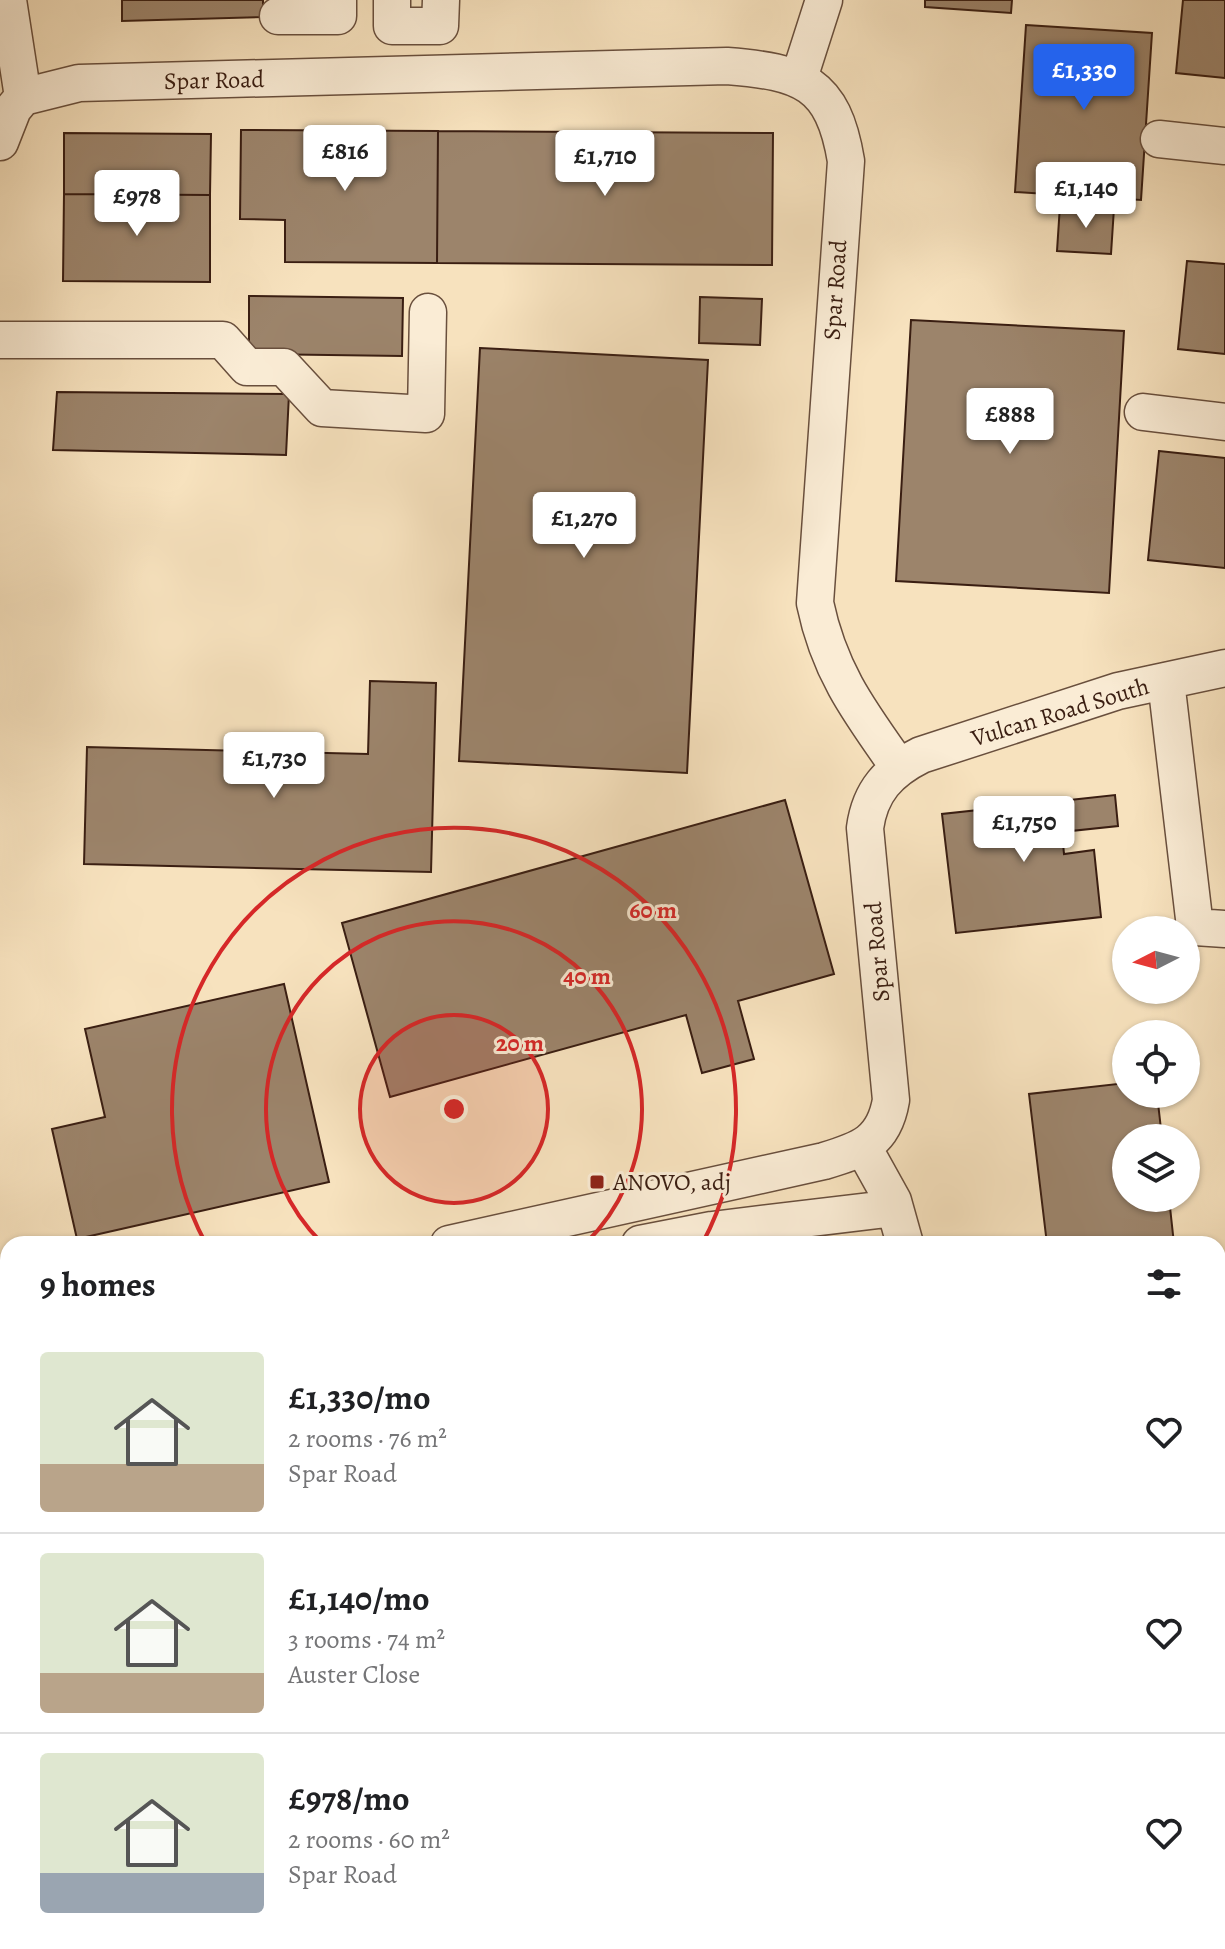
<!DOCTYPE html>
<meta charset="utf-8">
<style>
:root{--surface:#fff;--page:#f6f6f6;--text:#202124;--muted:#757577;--line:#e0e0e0;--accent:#2563eb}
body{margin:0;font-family:Alegreya,serif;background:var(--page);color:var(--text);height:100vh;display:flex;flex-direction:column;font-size:30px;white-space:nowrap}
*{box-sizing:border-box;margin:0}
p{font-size:26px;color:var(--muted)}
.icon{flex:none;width:44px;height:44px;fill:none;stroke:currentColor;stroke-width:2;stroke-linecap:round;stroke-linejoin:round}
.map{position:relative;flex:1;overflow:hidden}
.sheet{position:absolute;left:0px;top:1236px;width:1226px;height:714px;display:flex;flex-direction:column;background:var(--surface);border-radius:24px 24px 0 0;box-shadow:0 2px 6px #0004}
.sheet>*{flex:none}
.needle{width:52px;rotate:264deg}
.buttons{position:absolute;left:1112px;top:916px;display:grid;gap:16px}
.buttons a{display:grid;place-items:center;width:88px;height:88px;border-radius:50%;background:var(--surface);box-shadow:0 2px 6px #0004;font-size:40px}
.price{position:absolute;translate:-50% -68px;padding:0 18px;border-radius:8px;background:#fff;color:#222;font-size:26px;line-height:52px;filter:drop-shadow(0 2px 4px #0008)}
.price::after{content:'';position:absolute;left:50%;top:48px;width:24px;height:18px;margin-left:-12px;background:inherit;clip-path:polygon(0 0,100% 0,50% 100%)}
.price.selected{background:var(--accent);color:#fff}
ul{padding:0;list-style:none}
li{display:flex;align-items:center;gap:24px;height:200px;padding:0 40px}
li+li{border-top:2px solid var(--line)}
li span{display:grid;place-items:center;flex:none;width:224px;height:160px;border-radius:8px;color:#555}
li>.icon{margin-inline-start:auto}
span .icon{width:96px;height:96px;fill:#fffc;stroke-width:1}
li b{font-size:34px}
h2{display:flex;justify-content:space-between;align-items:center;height:96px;padding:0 40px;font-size:34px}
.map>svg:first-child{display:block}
.building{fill:#9c846b;stroke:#3a1e12;stroke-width:2}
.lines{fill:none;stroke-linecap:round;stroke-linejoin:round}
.minor-casing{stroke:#694f3d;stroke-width:39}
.minor{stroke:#faecd5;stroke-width:36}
.ring{fill:none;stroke:#d62828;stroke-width:4}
.poi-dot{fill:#8f2418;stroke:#faecd5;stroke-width:3}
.labels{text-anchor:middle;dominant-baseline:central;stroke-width:6;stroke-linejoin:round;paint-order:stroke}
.street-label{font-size:24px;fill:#3a1e12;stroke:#faecd5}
.poi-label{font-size:24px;fill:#3a1e12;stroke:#faecd5;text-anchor:start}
.centre{fill:#d62828;stroke:#faecd5;stroke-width:4}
.ring-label{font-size:24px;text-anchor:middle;font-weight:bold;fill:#d62828;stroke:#faecd5;stroke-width:6;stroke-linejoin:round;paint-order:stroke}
</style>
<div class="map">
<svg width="1225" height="1949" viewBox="0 0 1225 1949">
<rect width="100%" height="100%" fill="#f7e2be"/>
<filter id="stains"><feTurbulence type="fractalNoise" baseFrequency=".0025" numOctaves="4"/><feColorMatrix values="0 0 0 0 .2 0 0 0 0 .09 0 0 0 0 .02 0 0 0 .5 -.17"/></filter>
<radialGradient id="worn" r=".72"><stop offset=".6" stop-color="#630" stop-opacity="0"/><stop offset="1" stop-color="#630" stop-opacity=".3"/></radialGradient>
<path class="building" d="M122,0H263V17L122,21Z
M925,0H1012L1011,13L925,7Z
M1183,0H1225V78L1176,73Z
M1026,25L1152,33L1141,200L1015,192Z
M241,130L438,131L437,263L285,262V220L240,219Z
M438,131L773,133L772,265L437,263Z
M64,133L211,134L210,195L64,194Z
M64,194L210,195V282L63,281Z
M1060,205L1114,208L1111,254L1057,251Z
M1187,261L1225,264V354L1178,349Z
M249,296L403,298L402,356L249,354Z
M700,297L762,299L760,345L699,343Z
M911,320L1124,331L1109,593L896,581Z
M480,348L708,360L687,773L459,761Z
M57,392L289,394L286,455L53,450Z
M1159,451L1225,458V568L1148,560Z
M370,681L436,683L431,872L84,864L87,747L368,754Z
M1115,795L1118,826L1062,832L1064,854L1094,850L1101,917L956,933L942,814Z
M785,800L834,974L738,1001L754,1059L702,1073L686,1015L390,1097L342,923Z
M284,984L329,1182L77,1239L52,1129L105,1117L85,1029Z
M1126,1083V1094H1157L1162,1138H1126V1198H1169L1174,1244H1047L1029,1094Z
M1225,1659V1799L1218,1797V1684Z
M1218,1853L1225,1855V1905L1218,1934Z
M1178,1942H1216L1214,1949H1176Z"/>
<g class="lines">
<defs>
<path id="minor" d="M392,0V26H440L441,0
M278,16H338V0
M799,78L824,0
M23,97L79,83L727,66C802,72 833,82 846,161L815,603C829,671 859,711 898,766
M1159,139L1225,146
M0,142L13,109L23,97L8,0
M0,340H223L247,367H284L322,408L426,414L428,312
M1143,412L1225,422
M1166,681L1195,927L1225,929
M863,1147L893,1201L905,1244
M449,1244L824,1161C861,1150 884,1142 891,1100L865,828C870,791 889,771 921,755L1118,691L1225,668
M640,1244L712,1230L895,1208
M0,1350L8,1348
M52,1942V1949"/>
</defs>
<use href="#minor" class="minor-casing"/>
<use href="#minor" class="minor"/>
</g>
<circle cx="454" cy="1109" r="94" fill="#d62828" fill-opacity=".12"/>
<g class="ring">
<circle cx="454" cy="1109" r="94"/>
<path d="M322 1243A188 188 0 1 1 586 1243"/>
<path d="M206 1244A282 282 0 1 1 702 1244"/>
</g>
<rect class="poi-dot" x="589" y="1174" width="16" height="16" rx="4"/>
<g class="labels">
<g class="street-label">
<text transform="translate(214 80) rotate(-1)">Spar Road</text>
<text transform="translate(835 290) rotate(-86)">Spar Road</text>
<text transform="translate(1060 712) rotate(-17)">Vulcan Road South</text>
<text transform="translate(877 952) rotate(-95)">Spar Road</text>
</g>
<g class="poi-label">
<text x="613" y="1182">ANOVO, adj</text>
</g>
</g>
<circle cx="454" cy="1109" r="12" class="centre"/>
<g class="ring-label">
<text x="653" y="918">60 m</text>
<text x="587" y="984">40 m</text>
<text x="520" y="1051">20 m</text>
</g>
<rect width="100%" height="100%" filter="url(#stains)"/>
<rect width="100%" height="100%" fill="url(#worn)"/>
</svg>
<div class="buttons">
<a><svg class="needle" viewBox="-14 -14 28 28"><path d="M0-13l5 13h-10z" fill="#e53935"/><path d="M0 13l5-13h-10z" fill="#757577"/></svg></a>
<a><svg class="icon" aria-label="locate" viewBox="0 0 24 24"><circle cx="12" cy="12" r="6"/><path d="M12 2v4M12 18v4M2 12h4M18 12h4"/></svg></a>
<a><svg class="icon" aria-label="layers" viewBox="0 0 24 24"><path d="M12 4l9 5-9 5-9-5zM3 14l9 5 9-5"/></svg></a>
</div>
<b class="price selected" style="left:1084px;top:112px">£1,330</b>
<b class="price" style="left:345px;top:193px">£816</b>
<b class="price" style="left:605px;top:198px">£1,710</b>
<b class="price" style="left:1086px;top:230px">£1,140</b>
<b class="price" style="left:137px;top:238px">£978</b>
<b class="price" style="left:1010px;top:456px">£888</b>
<b class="price" style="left:584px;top:560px">£1,270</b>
<b class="price" style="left:274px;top:800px">£1,730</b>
<b class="price" style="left:1024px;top:864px">£1,750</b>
<section class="sheet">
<h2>9 homes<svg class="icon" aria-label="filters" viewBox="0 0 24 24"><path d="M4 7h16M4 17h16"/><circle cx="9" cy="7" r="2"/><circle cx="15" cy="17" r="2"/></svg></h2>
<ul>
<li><span style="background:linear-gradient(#dfe7d0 70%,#b9a48a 0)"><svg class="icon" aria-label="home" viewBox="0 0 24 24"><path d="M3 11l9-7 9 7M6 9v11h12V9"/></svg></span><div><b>£1,330/mo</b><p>2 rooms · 76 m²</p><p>Spar Road</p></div><svg class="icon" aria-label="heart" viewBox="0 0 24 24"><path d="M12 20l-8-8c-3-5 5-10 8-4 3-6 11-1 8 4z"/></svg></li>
<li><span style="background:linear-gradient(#dfe7d0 75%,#b9a48a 0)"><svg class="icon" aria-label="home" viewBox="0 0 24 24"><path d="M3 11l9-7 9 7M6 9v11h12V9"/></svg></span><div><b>£1,140/mo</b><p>3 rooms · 74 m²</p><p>Auster Close</p></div><svg class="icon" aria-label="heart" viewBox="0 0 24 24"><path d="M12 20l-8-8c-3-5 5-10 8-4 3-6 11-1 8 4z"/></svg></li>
<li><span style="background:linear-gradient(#dfe7d0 75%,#9aa5b1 0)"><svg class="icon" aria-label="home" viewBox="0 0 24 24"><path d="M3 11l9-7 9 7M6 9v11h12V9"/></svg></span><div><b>£978/mo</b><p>2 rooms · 60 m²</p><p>Spar Road</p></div><svg class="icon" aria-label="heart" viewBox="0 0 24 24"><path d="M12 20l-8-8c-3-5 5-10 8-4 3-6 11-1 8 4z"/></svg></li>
</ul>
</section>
</div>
